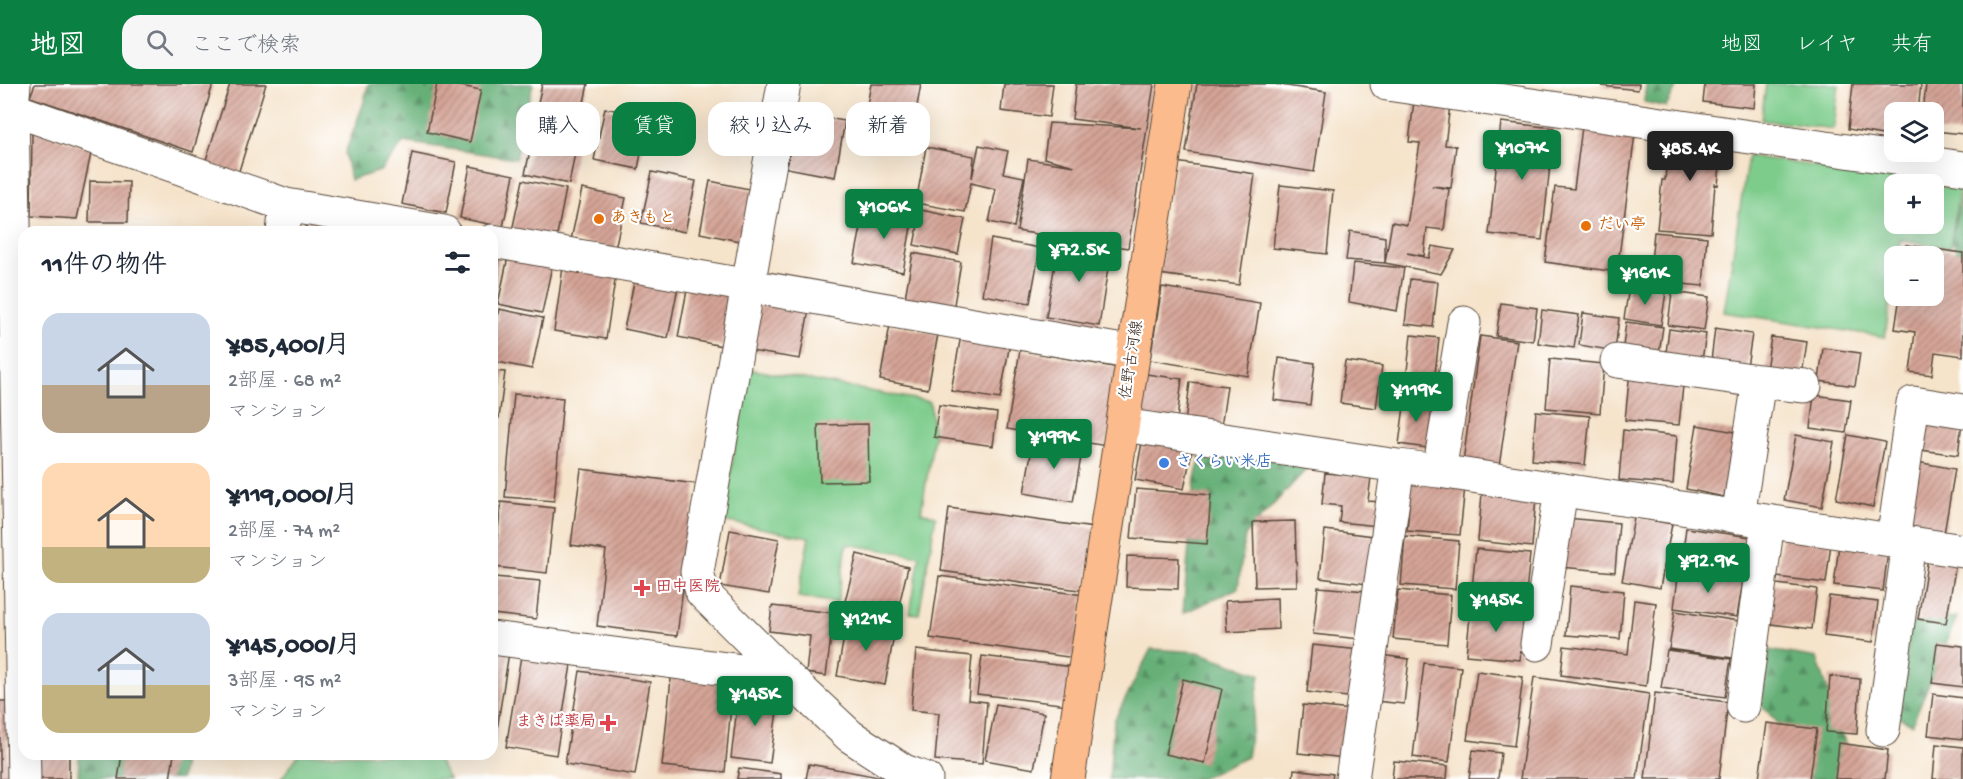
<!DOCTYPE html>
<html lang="ja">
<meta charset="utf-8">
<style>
:root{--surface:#fff;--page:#f6f6f7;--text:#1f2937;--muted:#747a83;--accent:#0b8043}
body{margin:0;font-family:"Gochi Hand","Klee One",sans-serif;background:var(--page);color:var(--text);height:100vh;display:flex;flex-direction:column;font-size:22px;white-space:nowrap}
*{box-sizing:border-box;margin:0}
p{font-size:20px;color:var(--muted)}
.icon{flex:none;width:33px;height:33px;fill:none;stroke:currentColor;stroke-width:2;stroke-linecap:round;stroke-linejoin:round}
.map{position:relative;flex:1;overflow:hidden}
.details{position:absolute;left:18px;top:142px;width:480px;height:534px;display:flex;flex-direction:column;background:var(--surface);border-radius:18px;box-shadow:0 6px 24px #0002}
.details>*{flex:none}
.top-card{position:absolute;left:516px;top:18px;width:570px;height:54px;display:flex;gap:12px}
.fabs{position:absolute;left:1884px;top:18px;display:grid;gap:12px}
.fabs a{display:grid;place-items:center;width:60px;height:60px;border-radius:12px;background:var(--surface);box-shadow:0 6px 24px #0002;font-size:30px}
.price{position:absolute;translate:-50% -51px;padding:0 14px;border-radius:6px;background:var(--accent);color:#fff;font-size:20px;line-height:39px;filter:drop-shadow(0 2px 3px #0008)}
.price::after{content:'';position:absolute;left:50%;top:36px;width:18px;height:14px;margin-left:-9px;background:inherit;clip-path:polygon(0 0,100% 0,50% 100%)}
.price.current{background:#222;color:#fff}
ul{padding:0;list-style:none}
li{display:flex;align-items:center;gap:18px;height:150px;padding:0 24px}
li span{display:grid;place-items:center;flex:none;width:168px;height:120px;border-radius:18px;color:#555}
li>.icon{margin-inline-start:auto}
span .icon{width:72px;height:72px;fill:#fffc;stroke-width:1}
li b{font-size:26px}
h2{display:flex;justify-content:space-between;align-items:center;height:72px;padding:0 24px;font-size:26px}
.chip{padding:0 21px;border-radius:18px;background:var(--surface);box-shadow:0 6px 24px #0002;font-size:21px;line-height:54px}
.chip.current{background:var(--accent);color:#fff}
header{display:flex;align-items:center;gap:36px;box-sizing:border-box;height:84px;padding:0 30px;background:var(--accent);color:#fff}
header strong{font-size:28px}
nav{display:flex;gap:33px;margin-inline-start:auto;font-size:21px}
.search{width:420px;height:54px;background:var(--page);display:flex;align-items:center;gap:15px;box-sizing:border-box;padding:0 21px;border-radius:18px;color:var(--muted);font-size:22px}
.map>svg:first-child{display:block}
.grass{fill:#7ecc8c;stroke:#5c7b55;stroke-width:1.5}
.forest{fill:url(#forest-firs);stroke:#506d4b;stroke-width:1.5}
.building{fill:url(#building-hatch)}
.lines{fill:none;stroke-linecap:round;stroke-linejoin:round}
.minor-casing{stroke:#574638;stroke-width:35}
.major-casing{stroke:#574638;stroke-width:35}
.minor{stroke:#fff;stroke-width:33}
.major{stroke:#fbbb8c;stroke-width:33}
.food-dot{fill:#e8710a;stroke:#fff;stroke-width:2}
.shop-dot{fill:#3f7fe0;stroke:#fff;stroke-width:2}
.health-dot{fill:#e0444e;stroke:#fff;stroke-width:2}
.labels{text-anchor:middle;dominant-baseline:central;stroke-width:4.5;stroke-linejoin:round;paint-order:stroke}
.food-label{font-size:16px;font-weight:bold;fill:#c56008;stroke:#fff;text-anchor:start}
.street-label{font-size:16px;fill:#3b2a1e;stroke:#fff}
.shop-label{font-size:16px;font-weight:bold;fill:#366cbe;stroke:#fff;text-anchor:start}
.health-label{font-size:16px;font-weight:bold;fill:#be3a42;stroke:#fff;text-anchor:start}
</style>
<header>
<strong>地図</strong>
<div class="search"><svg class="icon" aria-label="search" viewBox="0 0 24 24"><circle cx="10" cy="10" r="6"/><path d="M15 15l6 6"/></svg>ここで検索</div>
<nav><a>地図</a><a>レイヤ</a><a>共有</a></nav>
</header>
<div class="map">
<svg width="1963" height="695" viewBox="0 0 1963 695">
<defs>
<pattern id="forest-firs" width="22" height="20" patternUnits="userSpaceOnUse" patternTransform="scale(1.5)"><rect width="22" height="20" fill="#66b078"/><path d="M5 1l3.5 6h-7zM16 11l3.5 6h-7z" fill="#558f62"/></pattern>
<pattern id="building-hatch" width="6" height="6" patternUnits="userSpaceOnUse" patternTransform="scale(1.5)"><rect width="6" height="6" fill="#d5a497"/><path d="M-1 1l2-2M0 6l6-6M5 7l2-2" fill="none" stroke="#ae867b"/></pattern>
</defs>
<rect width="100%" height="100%" fill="#fff"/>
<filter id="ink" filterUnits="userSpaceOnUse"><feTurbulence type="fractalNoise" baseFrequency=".0167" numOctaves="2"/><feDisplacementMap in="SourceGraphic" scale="12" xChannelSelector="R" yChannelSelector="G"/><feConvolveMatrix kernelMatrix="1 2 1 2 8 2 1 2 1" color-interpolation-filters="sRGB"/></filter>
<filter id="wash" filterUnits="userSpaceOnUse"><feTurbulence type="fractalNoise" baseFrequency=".008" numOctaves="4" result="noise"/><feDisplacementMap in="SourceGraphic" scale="24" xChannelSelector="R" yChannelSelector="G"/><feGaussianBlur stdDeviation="1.35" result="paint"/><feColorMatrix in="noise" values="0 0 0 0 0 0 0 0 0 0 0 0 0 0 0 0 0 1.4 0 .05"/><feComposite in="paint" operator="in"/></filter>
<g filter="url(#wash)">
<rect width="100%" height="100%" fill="#f5e3ca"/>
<path class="grass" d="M1766,0H1839L1834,45L1761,36Z
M1748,72L1933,100H1894V140H1934V101L1959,105L1950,164L1900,156L1897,172H1894V190L1885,253L1724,228Z
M749,285L930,318L934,353L921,428L936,432L919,530L910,529L920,472L847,460L837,519L798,513L809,453L722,437Z
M299,670L429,671L439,678L449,695H281Z"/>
<path class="forest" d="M368,0H428L426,6L430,0H533L516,75L404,58L380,87L350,96L345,69L364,18Z
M1646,0H1678L1666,23L1644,18Z
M1963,101V176L1951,157Z
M1203,365L1313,378L1245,451L1238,504L1183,529L1195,394Z
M1957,533L1912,640L1898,633L1910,540Z
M1151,565L1198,568L1260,590L1247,673L1200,695H1109L1114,637Z
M1769,566L1817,574L1857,695H1809L1812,675L1761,621Z
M79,671H185L181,695H78Z"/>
<g id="blocks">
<path class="building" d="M35,0H213L193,68L30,13Z
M230,0H266L238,90L205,79Z
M437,0H451L481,6L470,58L427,48Z
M542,0H588L579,42L535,33Z
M871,0H921L911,56L862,47Z
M1004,0H1053L1049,33L1001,27Z
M1076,0H1154L1128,164L1017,147L1028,75L1075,82L1044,74L1049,39L1141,44L1072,35Z
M1197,0H1274L1326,8L1314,88L1186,68Z
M1603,0H1639L1638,6L1602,2Z
M1705,0H1756L1754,24L1703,18Z
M1853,0H1921L1918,28H1894V53L1848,45Z
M1926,0H1963V50L1934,47V28H1923Z
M1414,17L1450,21L1445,61L1456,62L1451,104L1432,102L1449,105L1444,146L1427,144L1424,172L1407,169L1429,174L1432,162L1455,166L1441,190L1385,179L1346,176L1350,147L1385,153V179L1392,138L1407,141L1420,59L1409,58Z
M605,24L648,33L638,85L594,76Z
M796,29L845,37L835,93L787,84Z
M1501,38L1554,44L1542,156L1489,150Z
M536,39L579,48L569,100L525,90Z
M1582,43L1635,50L1617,188L1545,178L1555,103L1574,105Z
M32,46L92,65L77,135L31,132Z
M1669,47L1723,52L1718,101L1715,100L1711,149L1657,145L1662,96H1665Z
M979,61L1008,67L1003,89L1024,93L1014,143L989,138L996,105L971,99L965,128L916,119L926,63L974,72L972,94Z
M412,69L456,78L446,129L402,120Z
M1176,78L1255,90L1239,201L1159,190Z
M470,82L514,91L503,143L460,134Z
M652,88L696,97L685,148L641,139Z
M523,96L566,105L556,156L512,147Z
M90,97L129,98L128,138H89Z
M710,97L754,106L744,158L700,149Z
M1280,101L1333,107L1327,170L1273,164Z
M582,105L626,114L615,165L571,156Z
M865,123L913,132L903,188L854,179Z
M921,126L965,135L958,170L914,161Z
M308,133L351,148H305Z
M1654,148L1707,153L1703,202L1649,197Z
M991,155L1040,164L1030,219L982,211Z
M1059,156L1111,165L1099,242L1046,233Z
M1906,161L1963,169V272L1935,268L1932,291L1910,288L1915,248L1895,245L1900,212H1934V172H1905Z
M509,168L553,177L542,229L498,220Z
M913,169L961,178L952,233L903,225Z
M492,171H499L493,213H492Z
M1353,179L1404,184L1397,227L1349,218Z
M563,183L616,190L606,255L554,247Z
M635,194L678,203L668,254L624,245Z
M1410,195L1438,198L1433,243L1405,240Z
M688,201L732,210L722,262L678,253Z
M1162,203L1260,219L1248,292L1150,276Z
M1629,203L1666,208L1661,241L1624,235Z
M1672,208L1709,213L1704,246L1668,241Z
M761,211L810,220L800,275L751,267Z
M1501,219L1537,224L1533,257L1496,252Z
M499,225L543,234L532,285L492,277V258Z
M1542,226L1579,231L1574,264L1538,259Z
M1583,229L1619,234L1615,267L1579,261Z
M1626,238L1663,243L1658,276L1622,271Z
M890,241L938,250L928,305L880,296Z
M1715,244L1752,250L1747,283L1711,277Z
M1669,245L1706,250L1701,283L1665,277Z
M961,251L1010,259L1000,315L951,307Z
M1411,251L1439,254L1434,299L1406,296Z
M1480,252L1517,257L1499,383L1463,378Z
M1771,253L1807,258L1802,291L1766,286Z
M1823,264L1860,269L1855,302L1819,297Z
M1020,266L1119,284L1106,362L1007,345Z
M1279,274L1315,279L1310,321L1274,316Z
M1550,275L1604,280L1600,329L1546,324Z
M1345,277L1382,282L1376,324L1340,319Z
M492,287L505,288L499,334L492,333Z
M1630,287L1684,292L1679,341L1625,336Z
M1146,290L1182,295L1177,336L1140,332Z
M1190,298L1227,302L1221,344L1185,339Z
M514,310L563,314L554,417L505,413Z
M1814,311L1851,316L1846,349L1810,344Z
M1405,315L1433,318L1427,364L1399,360Z
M939,321L997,329L993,362L934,353Z
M1536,327L1590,332L1585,381L1532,376Z
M1926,333L1962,338L1958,371L1921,366Z
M868,340L869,397L820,398L818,341Z
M1697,341L1736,348L1724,413L1686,405Z
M1623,346L1677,352L1673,400L1619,396Z
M1796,351L1834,358L1822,423L1784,416Z
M1848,351L1885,358L1873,423L1836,415Z
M1034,353L1083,362L1073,418L1024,409Z
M1143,353L1193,362L1184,405L1135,396Z
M1917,378L1955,385L1944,450L1905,443Z
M581,385L696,400L677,552L597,542L606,466L571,461Z
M1325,389L1371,393L1368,417L1380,418L1378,442L1339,438L1341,422L1322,420Z
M1411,398L1465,402L1460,451L1407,447Z
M1136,405L1211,411L1207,460L1131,454Z
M1482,409L1536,413L1532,463L1478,457Z
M501,418L554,424L547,489L494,483Z
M949,424L1094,444L1086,507L941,487Z
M1634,433L1672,440L1660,504L1622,497Z
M1566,434L1619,439L1615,488L1561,483Z
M1295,437L1297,502L1255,503L1253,438Z
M1686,444L1750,453L1745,491L1681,482Z
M730,446L779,455L769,510L720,502Z
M1325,446L1373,452L1367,500L1320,494Z
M1405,452L1459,457L1455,505L1401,501Z
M1782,453L1831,459L1826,499L1777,493Z
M1839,461L1888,467L1883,507L1834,501Z
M1476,465L1530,470L1525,519L1471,514Z
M857,470L908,483L896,534L844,521Z
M1127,472L1179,474L1178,505L1126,503Z
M1928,474L1956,479L1946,539L1918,535Z
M1679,486L1743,496L1737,533L1674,524Z
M939,492L1084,511L1075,574L930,554Z
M494,493L540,497L536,535L492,530Z
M1768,499L1817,505L1812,545L1763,539Z
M1570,502L1624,507L1620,555L1566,551Z
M1318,503L1366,507L1360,555L1313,550Z
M1398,506L1451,511L1447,560L1393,555Z
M1829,512L1878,518L1873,558L1824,552Z
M1277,514L1278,545L1227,548L1225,517Z
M1634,516L1656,519L1646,602L1561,591L1564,562L1628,570Z
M772,522L834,529L826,592L806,589L810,552L769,547Z
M1471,523L1525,527L1520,576L1466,571Z
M1675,527L1738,537L1733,574L1669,565Z
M847,536L895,545L885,601L837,592Z
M1937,559L1963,562V603L1932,599Z
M1312,561L1360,566L1355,614L1307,608Z
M492,565L509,568L495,658H492Z
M916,566L972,572L968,616L987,618L982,680L935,676L939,629L911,626Z
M1667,566L1731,575L1725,613L1661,604Z
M1381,571L1409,575L1404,620L1375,617Z
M521,572L571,581L556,671L506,663Z
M982,572L1073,583L1068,621L977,610Z
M1424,579L1461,583L1449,678L1413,673Z
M580,587L650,598L635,691L565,680Z
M1477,587L1523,593L1514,662L1467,656Z
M1830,592L1860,595L1857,650L1826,648Z
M1534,593L1649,610L1637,695H1520Z
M671,594L733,600L725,688L662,682Z
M1183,595L1222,605L1205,679L1165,670Z
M739,607L779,612L770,679L731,674Z
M1655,609L1728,618L1719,695H1645Z
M1933,610L1963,614V655L1928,651Z
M0,617H6L8,695H0Z
M996,620L1044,629L1034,685L985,676Z
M1303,621L1351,626L1346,674L1298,669Z
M1767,639L1817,645L1810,695H1759Z
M1839,659L1888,666L1885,695H1835Z
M1936,660L1963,663V695H1933Z
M1473,666L1501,669L1498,695H1469Z
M36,670H69V695H36Z
M122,670H174L170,695H118Z
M1394,677L1448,682L1447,695H1392Z
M809,680L884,694V695H806Z
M739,684L781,690V695H737Z
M1294,685L1333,690L1332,695H1293Z"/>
</g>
</g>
<g filter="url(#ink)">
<use href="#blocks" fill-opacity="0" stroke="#574638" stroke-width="1.5"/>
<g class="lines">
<defs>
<path id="minor" d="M14,0L12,25L24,695
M784,0L697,488L702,508L787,593L850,652L904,687L926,695
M1387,0L1963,84
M0,25H12L286,121L444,148
M283,148L286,121
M492,157L1134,269
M1617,277L1759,297L1738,433
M1759,297L1805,302
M1123,341L1398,382L1439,387L1963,467
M1439,387L1464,239
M1893,457L1913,319L1963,327
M492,554L787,593
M1537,560L1561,406
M1743,622L1768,438
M1883,646L1909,459
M1352,695L1398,382"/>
<path id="major" d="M1068,695L1175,0"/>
</defs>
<use href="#minor" class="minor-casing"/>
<use href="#major" class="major-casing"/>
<use href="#minor" class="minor"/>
<use href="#major" class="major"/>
</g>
</g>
<g class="food-dot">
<circle cx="599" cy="135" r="6"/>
<circle cx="1586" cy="142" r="6"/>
</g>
<circle class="shop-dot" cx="1164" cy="379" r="6"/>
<g class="health-dot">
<path d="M639 495h6v6h6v6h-6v6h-6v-6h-6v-6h6z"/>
<path d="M605 630h6v6h6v6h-6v6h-6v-6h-6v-6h6z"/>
</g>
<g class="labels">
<g class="food-label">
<text x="611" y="135">あきもと</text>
<text x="1598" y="142">だい亭</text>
</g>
<g class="street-label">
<text transform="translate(1133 276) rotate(-81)">佐野古河線</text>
</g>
<g class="shop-label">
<text x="1176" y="379">さくらい米店</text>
</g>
<g class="health-label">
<text x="656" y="504">田中医院</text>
<text x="596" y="639" text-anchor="end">まきば薬局</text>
</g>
</g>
</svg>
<div class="fabs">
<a><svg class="icon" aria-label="layers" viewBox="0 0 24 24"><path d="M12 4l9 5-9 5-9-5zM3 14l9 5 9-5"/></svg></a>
<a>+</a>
<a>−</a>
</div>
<b class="price" style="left:1522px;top:97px">¥107K</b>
<b class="price current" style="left:1690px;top:98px">¥85.4K</b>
<b class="price" style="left:884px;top:156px">¥106K</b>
<b class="price" style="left:1079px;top:199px">¥72.5K</b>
<b class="price" style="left:1645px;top:222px">¥161K</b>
<b class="price" style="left:1416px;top:339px">¥119K</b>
<b class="price" style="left:1054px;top:386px">¥199K</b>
<b class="price" style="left:1708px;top:510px">¥92.9K</b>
<b class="price" style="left:1496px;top:549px">¥145K</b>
<b class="price" style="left:866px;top:568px">¥121K</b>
<b class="price" style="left:755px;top:643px">¥145K</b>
<div class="top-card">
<a class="chip">購入</a>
<a class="chip current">賃貸</a>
<a class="chip">絞り込み</a>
<a class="chip">新着</a>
</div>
<section class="details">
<h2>11件の物件<svg class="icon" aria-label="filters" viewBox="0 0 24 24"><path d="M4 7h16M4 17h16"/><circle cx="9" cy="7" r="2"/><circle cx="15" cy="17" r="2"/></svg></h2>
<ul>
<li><span style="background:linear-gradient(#c9d6e8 60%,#b9a48a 0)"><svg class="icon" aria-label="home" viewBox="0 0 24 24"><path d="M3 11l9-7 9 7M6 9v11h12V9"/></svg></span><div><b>¥85,400/月</b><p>2部屋 · 68 m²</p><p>マンション</p></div></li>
<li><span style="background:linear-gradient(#ffd9b3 70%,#c2b280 0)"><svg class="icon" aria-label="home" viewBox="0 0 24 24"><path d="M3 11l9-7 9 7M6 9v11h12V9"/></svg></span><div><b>¥119,000/月</b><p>2部屋 · 74 m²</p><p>マンション</p></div></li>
<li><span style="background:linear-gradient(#c9d6e8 60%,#c2b280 0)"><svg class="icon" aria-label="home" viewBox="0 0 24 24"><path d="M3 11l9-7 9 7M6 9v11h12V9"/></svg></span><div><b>¥145,000/月</b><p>3部屋 · 95 m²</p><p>マンション</p></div></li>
</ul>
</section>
</div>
